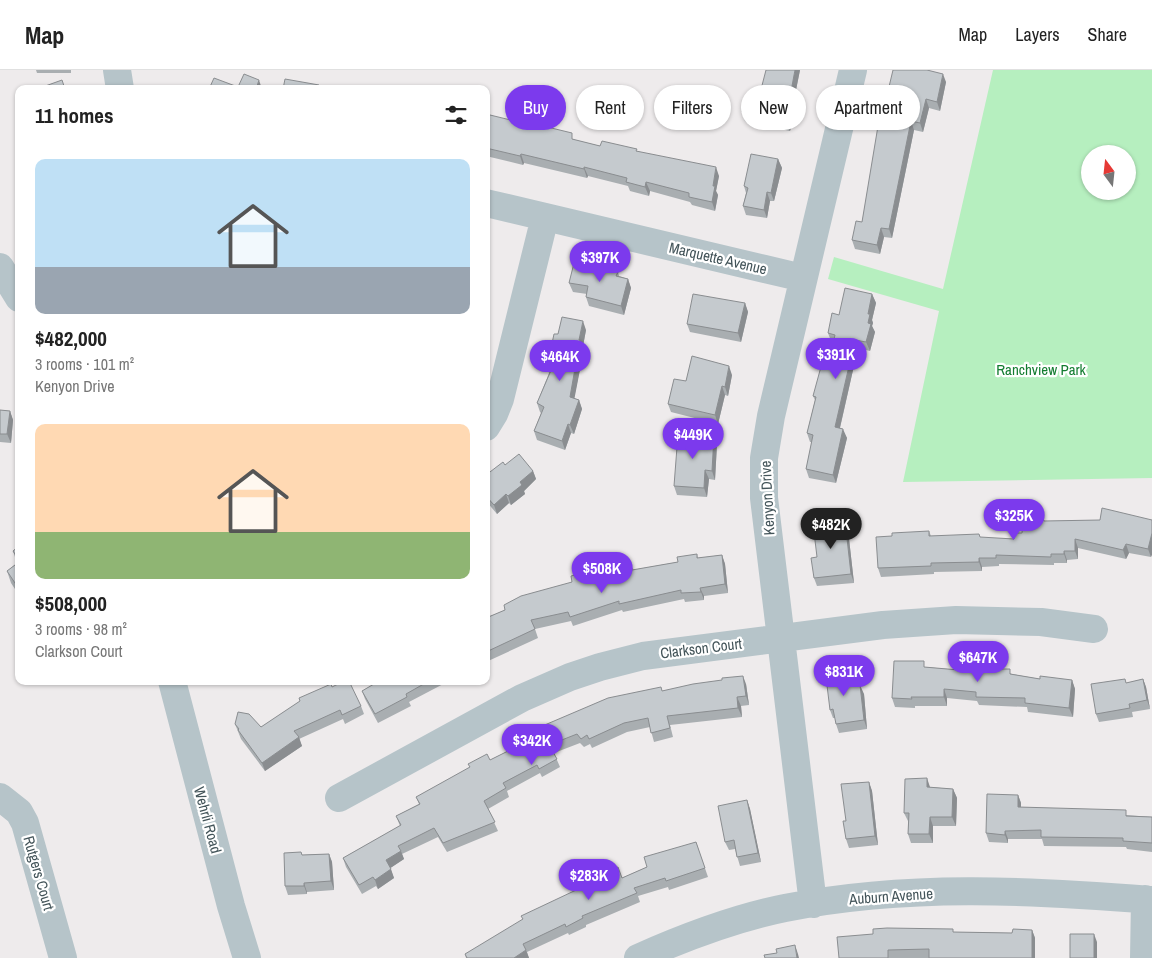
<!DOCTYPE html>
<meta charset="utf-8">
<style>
:root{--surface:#fff;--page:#f6f6f6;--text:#222;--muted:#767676;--line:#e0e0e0;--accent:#7c3aed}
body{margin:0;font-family:"Archivo Narrow",sans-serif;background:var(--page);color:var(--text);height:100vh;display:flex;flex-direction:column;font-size:19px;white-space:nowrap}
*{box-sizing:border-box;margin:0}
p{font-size:16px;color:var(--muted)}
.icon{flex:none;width:28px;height:28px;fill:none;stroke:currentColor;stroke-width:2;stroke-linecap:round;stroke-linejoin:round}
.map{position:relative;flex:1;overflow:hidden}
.panel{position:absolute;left:15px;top:15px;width:475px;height:600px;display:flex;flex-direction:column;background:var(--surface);border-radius:10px;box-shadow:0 1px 4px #0004}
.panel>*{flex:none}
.hud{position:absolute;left:505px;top:15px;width:475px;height:45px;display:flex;gap:10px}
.needle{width:32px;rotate:345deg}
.buttons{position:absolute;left:1081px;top:75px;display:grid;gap:10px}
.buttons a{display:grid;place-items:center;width:55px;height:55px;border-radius:50%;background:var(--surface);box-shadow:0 1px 4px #0004;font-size:25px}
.price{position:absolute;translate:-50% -42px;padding:0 11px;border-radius:18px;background:var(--accent);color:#fff;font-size:16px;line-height:32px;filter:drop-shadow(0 1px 2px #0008)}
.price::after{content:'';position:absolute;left:50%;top:30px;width:15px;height:11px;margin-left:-8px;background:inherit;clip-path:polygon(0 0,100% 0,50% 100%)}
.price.on{background:#222;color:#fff}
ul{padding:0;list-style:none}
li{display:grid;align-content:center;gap:10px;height:265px;padding:0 20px}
li span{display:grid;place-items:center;height:155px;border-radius:10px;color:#555}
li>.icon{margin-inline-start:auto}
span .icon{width:90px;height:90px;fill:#fffc;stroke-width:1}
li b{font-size:21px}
h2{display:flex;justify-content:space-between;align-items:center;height:60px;padding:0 20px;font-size:21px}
.tag{padding:0 18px;border-radius:22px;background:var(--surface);box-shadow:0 1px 4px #0004;font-size:18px;line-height:45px}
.tag.on{background:var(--accent);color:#fff}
header{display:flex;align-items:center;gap:30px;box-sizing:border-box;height:70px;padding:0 25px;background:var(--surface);border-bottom:1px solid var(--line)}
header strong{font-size:24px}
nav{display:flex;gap:28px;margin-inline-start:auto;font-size:18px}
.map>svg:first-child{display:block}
.green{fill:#b6efbf;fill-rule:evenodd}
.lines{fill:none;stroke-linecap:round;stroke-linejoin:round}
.minor{stroke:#b6c4c9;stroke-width:28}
.wall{fill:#a9aeb1}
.shaded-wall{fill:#8a8d90}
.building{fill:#c5cace;stroke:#8a8d90}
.labels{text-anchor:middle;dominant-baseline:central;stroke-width:4.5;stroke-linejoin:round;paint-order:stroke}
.street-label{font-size:15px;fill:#435459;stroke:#fff}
.park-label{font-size:15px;fill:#137c30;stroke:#fff}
</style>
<header>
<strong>Map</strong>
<nav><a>Map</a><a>Layers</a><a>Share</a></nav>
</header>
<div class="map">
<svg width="1152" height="888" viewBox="0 0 1152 888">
<rect width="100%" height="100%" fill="#eeebec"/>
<path class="green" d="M993,0H1152V408L903,412L939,241L828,209L834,187L943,219ZM1090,84H1128V121H1090Z"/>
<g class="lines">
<path class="minor" d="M117,0L120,19
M486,133L803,208
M0,197L19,228
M486,357L494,344L500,329L545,147
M172,611L231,836L247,888
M0,727L19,742L25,753L63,888
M339,728L522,628L570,607L600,597L643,586L883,555L956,550L1041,552L1094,559
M813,834L764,428V388L771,346L853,0
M638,888C685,867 735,848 785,838C906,814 1030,820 1152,830
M1144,888L1145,829"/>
</g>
<path class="wall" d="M36,0H71V3H37Z
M800,0L793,35L795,41L790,61L745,51L742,42L759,27Z
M928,0L946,12L940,41L929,38L923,62L914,60L892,168L884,167L880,184L855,179L852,170L862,152L888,21Z
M486,44L575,70L600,76L637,81L719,106L716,121L718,125L715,141L692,135L690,132L650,121L649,126L630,121L628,116L588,106L587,108L524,93L523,95L486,86Z
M778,89L782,98L774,131H770L767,148L746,145L743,136L746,123L744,116Z
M618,202L619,206L628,209L631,218L624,245L589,236L586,227L587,224L573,222L569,213Z
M872,224L876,233L872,250L873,253L872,256L875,262L870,281L858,278L840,358L847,368L836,413L809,408L806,399L812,372H810L807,363L815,330L813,326L828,294L834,272L831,271L828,263L839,245Z
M745,233L748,242L741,272L690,262L687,254Z
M586,260L583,276L584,279L574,328L579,330L582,339L574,364L571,363L565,380L537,370L534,361L541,343L540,342L537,333L549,303L547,297L558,264Z
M732,305L728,326L725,325L718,354L671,342L668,334L686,311Z
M0,340L10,341L13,350L11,373L0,372Z
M717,374L715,410L709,409L707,427L677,425L674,416Z
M505,395L533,401L536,409L524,421L525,424L511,435L509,433L497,444L486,431V405Z
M1152,450L1151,487L1129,483L1126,489L1078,478V489L1067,490V493H1054V495L999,494V496L982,497V501L934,502V504L881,507L878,498L892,466L929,461L931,466L1014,469L1022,463L1044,451Z
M848,460L854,513L817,516L814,508L817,487Z
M19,476V525L11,513L7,501L17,493L13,481Z
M697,484L698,488L722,485L725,494L728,523L704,526V530L685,532L684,529L623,542L622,540L573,556L571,551L535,559L538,568L486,592V548L572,512L590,500L592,506L632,500L678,492Z
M926,597L959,600L1000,599L1012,604L1040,609L1072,610L1075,619L1073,647L1028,642L1027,637L979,635L977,631L947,628V636H915V638L895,637L892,628Z
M850,606L851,616L864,624L867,659L839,663L836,654L835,648H833L830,640Z
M1143,609L1146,617L1150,639L1132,642L1133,647L1099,652L1096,644L1127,613Z
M379,611H449L409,632L411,636L378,653L365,629L362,621Z
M746,614L749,635L741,636L742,647L670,655L673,667L654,672L650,657L627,662L592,678L590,674L584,677L580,673L554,683L560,697L542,707L540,703L507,721L509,727L488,739L498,761L447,782L438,767L402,784L404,789L390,798L394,808L378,819L376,816L362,824L346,797L343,788L400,756L396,746L419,734L416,727L524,673L521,664L540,657L662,621Z
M332,617L361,636L364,644L345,654L343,649L299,669L302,676L265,701L241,669L235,654L261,657Z
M869,712L872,721L878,775L849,778L846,769Z
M930,717L953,719L957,728L956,756H933V773H911L908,764V751L904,743Z
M1018,725L1021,733V737L1152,747V782L1127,779L1126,777L1044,776L1042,769H1008V773L989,772L986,763Z
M747,730L750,739L761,792L740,796L735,779L729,780L725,772Z
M696,772L708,807L669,820L668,817L638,826L640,832L586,855V857L569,865L568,863L527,882L529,888H466L465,884L622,808L647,797Z
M301,782L302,785L329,784L332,792L334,820L307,822V824L288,825L285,816Z
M1032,860L1035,868V888H839L954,862L1012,863Z"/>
<path class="shaded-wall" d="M795,0H800L793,35L795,41L790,61L787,53L789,32Z
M943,4L946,12L940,41L937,32Z
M259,10L262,19H256Z
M926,29L929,38L923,62L920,53Z
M911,51L914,60L892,168L889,159Z
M521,84L524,93L523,95L520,86Z
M778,89L782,98L774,131L771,123Z
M584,97L588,106L587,108L584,99Z
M716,97L719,106L716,121L718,125L715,141L712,132L713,116Z
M646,112L650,121L649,126L645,117Z
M767,122L770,131L767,148L764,140Z
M881,158L884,167L880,184L877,175Z
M628,209L631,218L624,245L621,236Z
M872,224L876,233L872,250L873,253L872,256L875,262L870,281L866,272L868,244Z
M745,233L748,242L741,272L738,263Z
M583,251L586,260L583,276L584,279L573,336L570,327L579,270Z
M855,270L858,278L838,366L835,357Z
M729,296L732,305L728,326L725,317Z
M722,316L725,325L718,354L715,345Z
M579,330L582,339L574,364L570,355Z
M10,341L13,350L11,373L7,364Z
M568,354L571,363L565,380L562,371Z
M843,359L847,368L836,413L833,405Z
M714,365L717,374L715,410L712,401Z
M705,400L709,409L707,427L704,418Z
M533,401L536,409L524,421L525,424L511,435L508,426L520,412Z
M506,424L509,433L497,444L494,435Z
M845,451L848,460L854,513L851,504Z
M1152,463V485L1151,487L1148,479Z
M1075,469L1078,478V489L1075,481Z
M1126,474L1129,483L1126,489L1123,480Z
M1064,481L1067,490V493L1064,484Z
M722,485L725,494L728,523L725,514Z
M979,488L982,497V501L979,492Z
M700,518L704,526V530L701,522Z
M847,598L850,606L852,625L848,616Z
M743,606L746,614L749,635L746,626Z
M1143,609L1146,617L1150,639L1147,630Z
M1072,610L1075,619L1073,647L1069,638Z
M860,615L864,624L867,659L864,650Z
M944,619L947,628V636L944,627Z
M737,627L741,636L742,647L738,638Z
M299,667L302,676L265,701L262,693Z
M927,708L930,717L931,726L927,717Z
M869,712L872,721L878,775L875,766Z
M953,719L957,728L956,756L952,747Z
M1018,725L1021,733V746L1018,737Z
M747,730L750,739L761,792L758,783Z
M930,747L933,756V773L929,764Z
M1005,761L1008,769V773L1005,765Z
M401,781L404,789L389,799L386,790Z
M329,784L332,792L334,820L331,811Z
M391,799L394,808L378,819L375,810Z
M304,813L307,822V824L304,816Z
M1032,860L1035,868V888H1032Z
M1094,864L1097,872V888H1094Z
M795,875L798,884L799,888H797Z
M526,880L529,888H514Z"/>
<path class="building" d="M766,0H795L789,32H792L787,53L742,42L746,25L759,27Z
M893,0H927L943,4L937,32L926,29L920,53L911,51L889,159L881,158L877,175L852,170L856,151L862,152L880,44L885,21H888Z
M244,4L259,10L256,19H209L214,8L238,17Z
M285,9L319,15V17L337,19H283Z
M62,10L65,19H37Z
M486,44L539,57V55L572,63V69L600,76L602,71L637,79L636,81L716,97L713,116H715L712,132L689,127V123L646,112L645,117L626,112L627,108L584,97V99L521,84L520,86L486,78Z
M751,84L778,89L771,123L767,122L764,140L743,136L748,118L744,116Z
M574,193L618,202L616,206L628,209L621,236L586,227L588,216L569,213Z
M845,218L872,224L868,244H870L868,253L871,254L866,272L855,270L835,357L843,359L833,405L806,399L813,365L807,363L816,327L813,326L822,293L828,294L835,265L828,263L832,243L839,245Z
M693,224L745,233L738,263L687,254Z
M562,247L583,251L579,270H580L570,327L579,330L570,355L568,354L562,371L534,361L544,337L537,333L552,298L547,297L554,264H558Z
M692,286L729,296L725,317L722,316L715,345L668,334L674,309L686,311Z
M0,340L10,341L7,364H0Z
M678,364L714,365L712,401L705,400L704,418L674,416Z
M519,384L533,401L520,412L522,415L508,426L506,424L494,435L486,426V405L503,392L505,395Z
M1102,438L1152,450V463L1148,479L1126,474L1123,480L1075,469V481H1064V484H1051V487L996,485V488H979V492L931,493V496L878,498L876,467L892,466V463L929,461V466L979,464L980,467L1014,469V463H1022L1023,447L1043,448L1044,451L1100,450Z
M845,451L851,504L814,508L811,488L817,487L813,454Z
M19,476V490L13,481Z
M697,484V488L722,485L725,514L700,518L701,522L681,523V520L619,534V531L570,547L568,542L531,550L535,559L486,582V548L505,540L504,535L521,526L572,512L571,506L575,505L574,504L590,500L592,506L632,498V500L678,492L677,487Z
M19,492V519L7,501Z
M894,591H924V597L959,600V593L999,595V599H1010V604L1040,609V606L1072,610L1069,638L1025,633V628L976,627V622L944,619V627H911L912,629L892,628Z
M847,598L848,616L860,615L864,650L836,654L833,639L830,640L825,599Z
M743,606L746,626L737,627L738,638L667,646L670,658L651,663L648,648L624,653L589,669L587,665L581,669L577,664L549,675L557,689L539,699L537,695L503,713L506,718L484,731L495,752L443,773L434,758L398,776L401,781L386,790L391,799L375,810L373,807L359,815L343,788L401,755L396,746L420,734L416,727L470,697L468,694L487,684L490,690L526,672L521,664L539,655L540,657L608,628L661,617L662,621L693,614L722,610V608Z
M1125,609L1126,613L1143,609L1147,630L1129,634L1130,638L1096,644L1091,614Z
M344,611H349L361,636L342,645L340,640L294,661L299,667L262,693L238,660L239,659L235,654L238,642L249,644L261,657L300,631L299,628L331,614L332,617Z
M379,611H429L406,624L407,627L375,644L362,621Z
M927,708V717L953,719L952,747H930L929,764H908L909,743H904L905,709Z
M869,712L875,766L846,769L843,751H846L841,714Z
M987,724L1018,725V737L1126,740V746L1152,747V773L1123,771V768L1041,767V760L1005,761V765L986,763Z
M747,730L758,783L737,787L734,770L725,772L718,736Z
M696,772L705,798L666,811L665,808L634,818L637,823L582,846L583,848L566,857L565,854L523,874L526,880L514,888H467L465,884L523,849L521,846L591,813L589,808L618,797L622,808L647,797L644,787Z
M301,782L302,785L329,784L331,811L304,813V816H285L284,783Z
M887,858L953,859V862L1012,863L1013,859L1032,860V888H929V879L888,880V888H839L837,867L873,864V859Z
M1070,864H1094V888H1070Z
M795,875L797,888H765L764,885L777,883L776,879Z"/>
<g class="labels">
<g class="street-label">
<text transform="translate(718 188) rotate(13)">Marquette Avenue</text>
<text transform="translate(767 428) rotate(-93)">Kenyon Drive</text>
<text transform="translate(701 578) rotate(-7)">Clarkson Court</text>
<text transform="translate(208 750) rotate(75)">Wehrli Road</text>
<text transform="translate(39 803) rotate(74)">Rutgers Court</text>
<text transform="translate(891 826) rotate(-4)">Auburn Avenue</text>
</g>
<g class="park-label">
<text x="1041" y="299">Ranchview Park</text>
</g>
</g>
</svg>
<div class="buttons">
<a><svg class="needle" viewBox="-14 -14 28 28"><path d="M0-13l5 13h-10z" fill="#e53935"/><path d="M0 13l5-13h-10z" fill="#767676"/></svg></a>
</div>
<b class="price" style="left:600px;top:213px">$397K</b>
<b class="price" style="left:836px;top:310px">$391K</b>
<b class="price" style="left:560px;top:312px">$464K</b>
<b class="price" style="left:693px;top:390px">$449K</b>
<b class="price" style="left:1014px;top:471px">$325K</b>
<b class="price on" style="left:831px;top:480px">$482K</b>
<b class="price" style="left:602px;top:524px">$508K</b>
<b class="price" style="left:978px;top:613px">$647K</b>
<b class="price" style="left:844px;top:627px">$831K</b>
<b class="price" style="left:532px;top:696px">$342K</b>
<b class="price" style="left:589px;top:831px">$283K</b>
<div class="hud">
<a class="tag on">Buy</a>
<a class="tag">Rent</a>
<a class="tag">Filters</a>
<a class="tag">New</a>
<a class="tag">Apartment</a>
</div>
<section class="panel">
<h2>11 homes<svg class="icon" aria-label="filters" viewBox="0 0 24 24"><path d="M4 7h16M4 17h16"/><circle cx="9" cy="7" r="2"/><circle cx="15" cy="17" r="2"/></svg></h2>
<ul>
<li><span style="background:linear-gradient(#bfe0f5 70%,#9aa5b1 0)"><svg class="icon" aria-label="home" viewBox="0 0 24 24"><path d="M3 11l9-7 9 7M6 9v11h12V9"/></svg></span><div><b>$482,000</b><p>3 rooms · 101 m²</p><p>Kenyon Drive</p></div></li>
<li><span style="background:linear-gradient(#ffd9b3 70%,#8fb573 0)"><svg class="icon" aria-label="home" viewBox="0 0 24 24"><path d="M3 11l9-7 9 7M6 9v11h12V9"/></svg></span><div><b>$508,000</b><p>3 rooms · 98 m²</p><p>Clarkson Court</p></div></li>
</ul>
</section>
</div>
